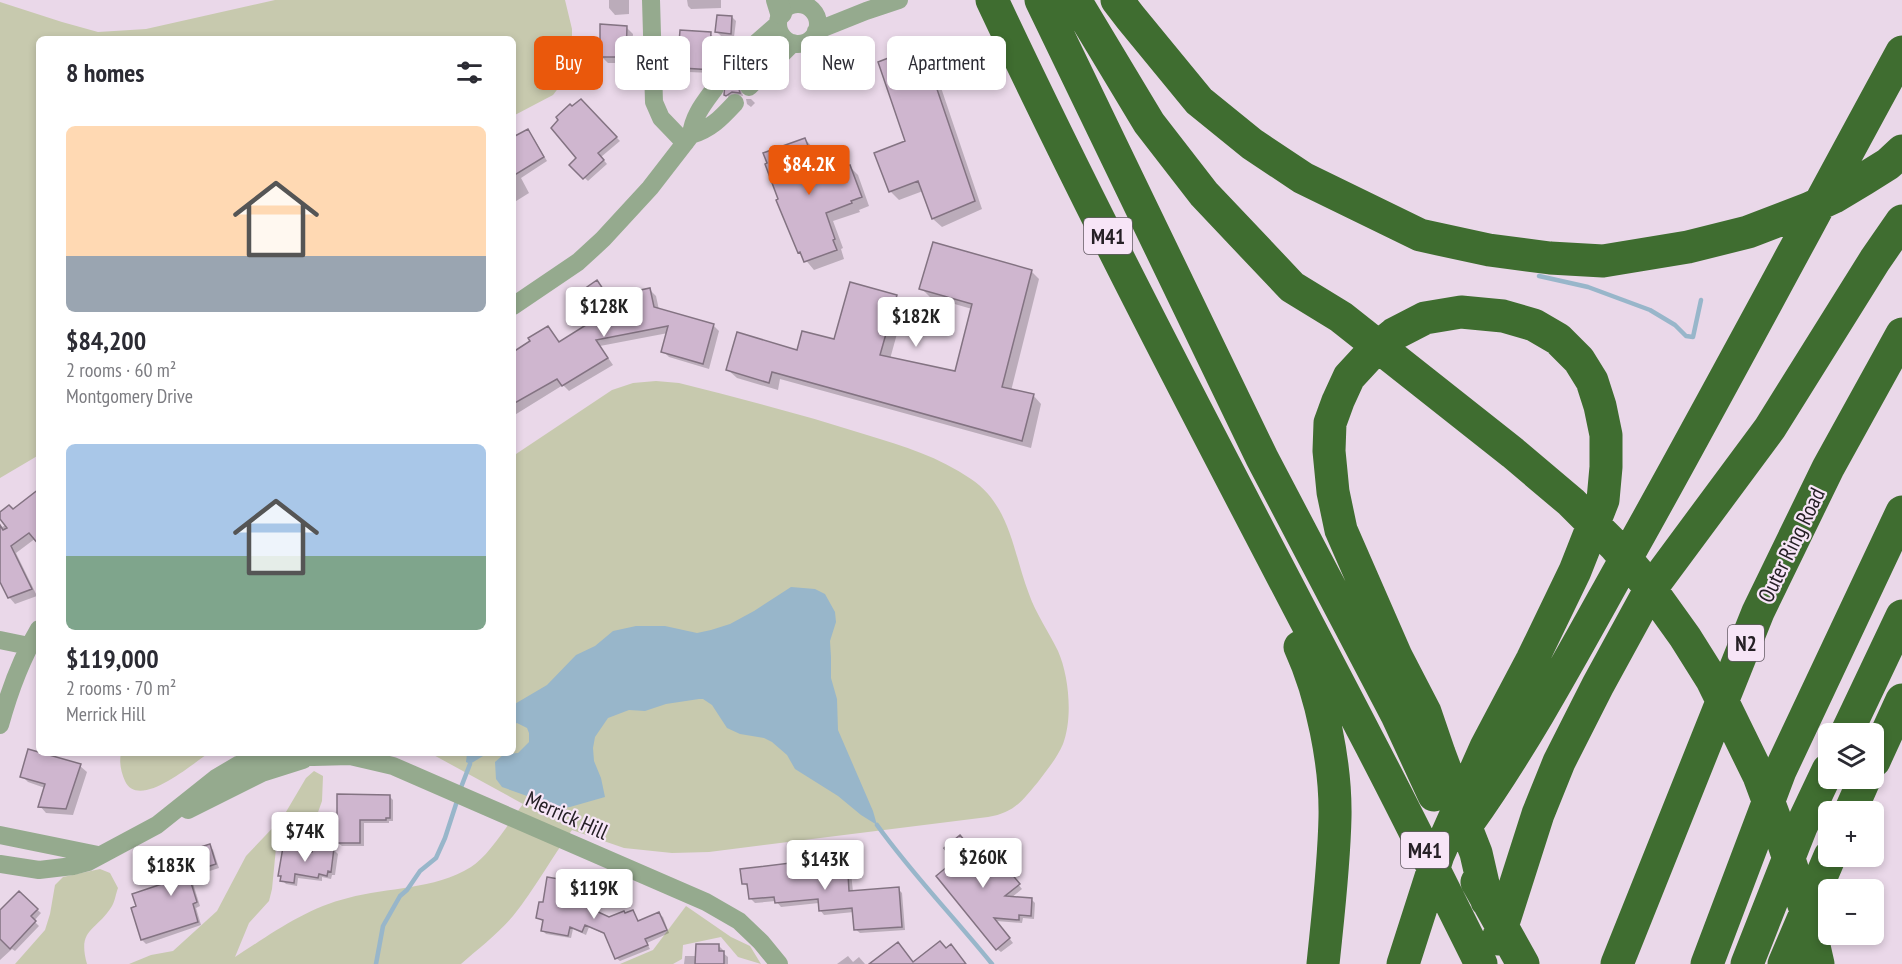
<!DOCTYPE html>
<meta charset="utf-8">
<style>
:root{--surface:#fff;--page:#f2f2f3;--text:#2b2b33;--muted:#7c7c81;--accent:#ea580c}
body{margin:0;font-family:"PT Sans Narrow",sans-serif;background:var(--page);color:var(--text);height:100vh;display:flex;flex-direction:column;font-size:22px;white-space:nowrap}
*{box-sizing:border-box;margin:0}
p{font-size:20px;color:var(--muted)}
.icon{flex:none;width:33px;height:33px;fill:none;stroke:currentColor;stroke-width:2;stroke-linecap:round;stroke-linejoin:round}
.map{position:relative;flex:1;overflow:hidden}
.drawer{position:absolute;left:36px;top:36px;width:480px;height:720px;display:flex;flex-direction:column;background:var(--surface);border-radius:9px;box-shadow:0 3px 9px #0003}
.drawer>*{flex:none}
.banner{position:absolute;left:534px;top:36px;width:570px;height:54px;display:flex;gap:12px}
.buttons{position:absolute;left:1818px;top:723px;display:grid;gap:12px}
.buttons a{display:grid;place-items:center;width:66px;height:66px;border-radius:9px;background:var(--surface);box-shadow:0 3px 9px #0003;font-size:30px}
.price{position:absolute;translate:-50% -51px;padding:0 14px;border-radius:6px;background:#fff;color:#222;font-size:20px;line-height:39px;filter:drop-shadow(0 2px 3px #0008)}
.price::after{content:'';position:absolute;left:50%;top:36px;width:18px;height:14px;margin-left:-9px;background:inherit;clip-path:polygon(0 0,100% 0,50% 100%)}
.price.on{background:var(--accent);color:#fff}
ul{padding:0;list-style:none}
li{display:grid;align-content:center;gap:12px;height:318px;padding:0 30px}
li span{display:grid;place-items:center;height:186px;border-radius:9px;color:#555}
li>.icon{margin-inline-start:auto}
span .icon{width:108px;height:108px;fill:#fffc;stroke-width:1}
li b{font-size:26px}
h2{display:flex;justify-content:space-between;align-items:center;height:72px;padding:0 30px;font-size:26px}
.tag{padding:0 21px;border-radius:9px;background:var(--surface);box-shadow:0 3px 9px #0003;font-size:21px;line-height:54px}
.tag.on{background:var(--accent);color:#fff}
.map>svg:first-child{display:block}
.green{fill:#c7c9ae}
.water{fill:#98b6ca}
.shadow{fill:#0003}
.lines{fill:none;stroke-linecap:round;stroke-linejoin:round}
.stream{stroke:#98b6ca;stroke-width:4.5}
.building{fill:#cfb6cf;stroke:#837382;stroke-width:1.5}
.minor{stroke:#95aa8e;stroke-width:18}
.tertiary{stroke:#95aa8e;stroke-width:22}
.motorway{stroke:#3f6d30;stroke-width:33}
.labels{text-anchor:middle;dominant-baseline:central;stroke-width:4.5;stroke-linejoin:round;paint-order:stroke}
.shield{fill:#f7e5f7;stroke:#655b65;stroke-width:1.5}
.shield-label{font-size:21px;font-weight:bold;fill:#262026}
.street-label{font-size:22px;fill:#262026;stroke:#f7e5f7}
</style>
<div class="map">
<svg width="1902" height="964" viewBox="0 0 1902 964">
<rect width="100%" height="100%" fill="#ead8e9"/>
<path class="green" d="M275,0H565L572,29V49L563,82L553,95L513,116V39H39V455L0,478V2L62,22L98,32L146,29Z
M656,381L679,383C742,399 805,415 867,435C904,446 939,457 971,479C1011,506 1013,553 1029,594C1036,614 1049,632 1058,651C1069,676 1073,718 1063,744C1057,758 1047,770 1038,782C1022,801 1014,813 988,817L709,852L672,853L624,848L572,830C551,858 535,889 513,916C499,933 478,949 461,964H129L151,955L173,951L217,911L246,856L283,817L306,778L314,771L323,776L322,801L311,832C300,837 290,836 279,840L276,848L272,889L269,901L249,923L235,957C271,934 306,908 348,898C388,887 434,890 471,867C489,856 510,821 523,804L430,753H513V456L612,390L633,383Z
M121,753H209C193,763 139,811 125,781C121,772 119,763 121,753Z
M100,869L110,873L118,888C116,893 115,901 112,906C96,932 77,928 87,964H15L45,930L50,914L55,885L63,877Z
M686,906L731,937L750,946L761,964L738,957L721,937L683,945L682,959L673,964H620L653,950Z"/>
<path class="water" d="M791,587L815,589L825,594L835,612L836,622L830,641L831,657V678L837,699L838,730L873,811L877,825L861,815L838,796L795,769L787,755L772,742L764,738L740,734L727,728L712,705L703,699H699L666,704L645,711L629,710L608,718L595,737L593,748L594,761L601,778L605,797L570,807L561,808L502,787L496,779L495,762L504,754L518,753L529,742V733L527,728L517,723L513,725V705L547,685L576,655L595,646L613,631L636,626H665L697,633L711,630L730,624L754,611Z
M467,753H488L470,764L466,762Z"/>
<path class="shadow" d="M609,0H629V14L615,15L609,8Z
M687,0H721V8L691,9L688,6Z
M732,17L736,21L734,37L721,36L717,32Z
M627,28L633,34L631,63H608L602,57Z
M710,34L714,37L713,59L723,68L721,72L722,79L727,83L733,82L738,79L744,85L741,89L743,96L737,95L731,99L726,94V82L720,80L712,84L707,79L712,73L688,72L684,68V60L680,56Z
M921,47L930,55L982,209L942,227L933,219L923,191L899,200L891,192L876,154L907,142Z
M746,99H751L755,103L751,107L747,104Z
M581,101L620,141L601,157L607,164L588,181L571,165L578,158L572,108Z
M529,132L533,137L547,161L521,178L529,193L513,203V139Z
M805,139L813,148L823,174L850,167L858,175L869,206L859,210L860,212L833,221L843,248L841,249L844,259L814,270L799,252Z
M1031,271L1039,279L1011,391L1033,395L1041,404L1031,448L780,379L778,390L737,378L728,370L798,352L835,340L896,296L905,305L890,359L956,373L972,309L930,297L921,288Z
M597,282L607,294L630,289L633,293L650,290L656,296L659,310L713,325L719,331L709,369L669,357L663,351L668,333L600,346L613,365L569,391L563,385L513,416V353L532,342L548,328L560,343L596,321Z
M39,497V542L36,538L16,553L37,596L15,604L9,597L0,582V528L6,525L0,517V514L13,511Z
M80,766L87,772L73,815L46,813L40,806L45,788L28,782L22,776Z
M338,796H389L393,800V821H389V823H364V846H342L338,843Z
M209,846L213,850L219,868L191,877L200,906L196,908L201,925L146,944L142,940L182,877Z
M970,849L992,862H1000L1022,889L1011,898L1031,899L1035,903L1034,919L1023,918L1022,923L996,921L1013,943L1001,952L997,949Z
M334,850L338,854L335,875H332L331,879L322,877V881L298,878L297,886L286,884L282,880L280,875L313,853Z
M846,858L850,862L853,892L898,889L902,893L905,930L860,933L855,929L854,912L824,915L820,910L819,903L781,907L776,901L755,903L751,899L749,887L743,883Z
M570,882L574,886L573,890L579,895L577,904L609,919L632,911L639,922L659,914L663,917L669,933L647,943L650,949L620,961L616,958L606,935L589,927L586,935L573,929L571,938L546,934L542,930L544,922L538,918L544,904Z
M19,893L41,913L34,921L39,926L15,951L12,949L0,960V912Z
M719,946L723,950V953L728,957V964H684L685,956H697Z
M848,956L853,962L859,957L865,964H837Z"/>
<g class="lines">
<path class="stream" d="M1539,276L1588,287L1650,310L1675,325L1686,336L1693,337L1701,300
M460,790L470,764
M877,825C912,874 954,917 992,964
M376,964L383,926L400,896L407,890L420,871L436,858L445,838L458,798"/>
</g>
<path class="building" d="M717,15L732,16L731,34L715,32Z
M600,24L627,26L626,57H600Z
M680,30L711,32L710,54L720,63L718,68V74L726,81H733L738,77L741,80L738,85L740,93L732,92L726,96L724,95L725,84L722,79L716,77L707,81L705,79L713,70L682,68L683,57L678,56Z
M922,45L975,201L932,219L918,181L889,192L874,153L905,141L878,62Z
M581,99L617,137L598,153L604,160L583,179L569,165L576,158L551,128L558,120L556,117L570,104L572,106Z
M528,129L544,157L513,176V137Z
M805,138L819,174L850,165L862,197L851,201L852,203L826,213L835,239L833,240L837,250L804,262L800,252L798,253L776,200L778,199L765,164L767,163L763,153Z
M933,242L1032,270L1002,387L1034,394L1022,441L772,372L769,383L726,370L737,332L797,350L802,331L834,339L850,282L897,295L880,355L955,371L972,304L919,289Z
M597,280L605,292L630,288L631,292L650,288L654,307L714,324L703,364L661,352L668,326L596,340L608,358L562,386L557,379L513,404V352L530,341L528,338L548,326L559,342L594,320L577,294Z
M39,489V545L29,533L11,546L32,589L8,598L0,582V525L3,530L7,528L0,519V512L9,505L13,509Z
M28,749L81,764L66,809L38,807L45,784L20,777Z
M337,794L390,795V818H386V820H360V843H337Z
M960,835L970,847L977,842L992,860L997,856L1020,884L1005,896L1032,898L1031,916L1019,915V920L994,918L1010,938L996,950L936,876L954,861L944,848Z
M210,844L216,864L188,873L197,902L193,904L198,922L141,940L131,908L136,906L132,894L162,884V882L180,876L173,856Z
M313,845L334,848L331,872L328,871L327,876L319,874L318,878L295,874L294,883L280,881L281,876H278L283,847L312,852Z
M847,857L849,891L899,887L902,927L854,930L852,908L819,911L818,899L775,903L774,897L749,899L747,884H742L740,869L799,862L798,860Z
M547,877L571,881L570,888L576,889L574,901L609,917L624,911L625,913L633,910L638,921L659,912L667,930L645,939L648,945L615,959L604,933L585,925L582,932L570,927L568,936L541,931L543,920L536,918L539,902H543Z
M19,891L38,909L31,916L36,921L10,949L0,939V910Z
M940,941L946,948L951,944L966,964H869L898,942L913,962Z
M696,944H719V951H724V964H695Z"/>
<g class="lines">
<path class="minor" d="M651,0L654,102L661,118L685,143
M778 24a20 20 0 1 1 40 0a20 20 0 1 1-40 0Z
M816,31L866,11L899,0
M729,70L746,52L778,24
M749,87L793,43
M691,135C711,129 721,118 735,103
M513,306L578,262L603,239L650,188L691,135C693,116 704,103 715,88
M0,640L29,646
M0,725C9,692 21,659 39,629
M188,810L262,773L303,760
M0,835L98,855
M0,864L39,870L73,866L88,862L157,825L216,778L238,765L263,756L286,754L313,757L350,756L393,766L706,902L739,921L761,942L779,964"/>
<path class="tertiary" d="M777,0L781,13"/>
<path class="motorway" d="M992,0C1109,249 1239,492 1366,736C1406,812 1443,888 1481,964
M1041,0L1262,458L1397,715L1434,795
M1075,0L1149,123L1204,194L1292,287L1341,317L1513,453L1571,502L1615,546L1647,584L1685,637L1712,680L1759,776L1782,838L1806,911L1818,964
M1117,0L1130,17L1199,101L1252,144L1303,178L1420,235L1489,250L1550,258L1603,261L1688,247L1748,232L1808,209L1834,197L1864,179L1888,164L1902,151
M1300,647C1322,695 1336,765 1335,817C1334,866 1328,915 1323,964
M1846,734L1902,616
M1874,761L1902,700
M1850,812L1865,778
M1468,823C1530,736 1580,640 1633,546C1724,383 1812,217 1902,52
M1477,882L1523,964
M1498,939L1538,814L1559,762L1598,685L1650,590L1770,428L1875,260L1902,221
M1403,964L1438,855L1486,747L1532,660L1575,571L1603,500L1606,467V435L1600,406L1592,381L1579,360L1558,339L1534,325L1503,316L1461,312L1425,318L1394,334L1373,351L1349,377L1338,401L1330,423L1329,451L1333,492L1341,530L1396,656L1425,712L1439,753L1445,769L1465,825L1476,853L1487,901
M1617,964L1758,612L1828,468L1902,334
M1707,964L1780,771L1902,512
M1747,964L1801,827L1828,770
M1784,964L1830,856"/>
</g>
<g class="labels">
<g class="shield">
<rect x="1084" y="218" width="48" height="36" rx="4.5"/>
<rect x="1728" y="625" width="36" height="36" rx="4.5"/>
<rect x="1401" y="832" width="48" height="36" rx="4.5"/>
</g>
<g class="shield-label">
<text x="1108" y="236">M41</text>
<text x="1746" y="643">N2</text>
<text x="1425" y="850">M41</text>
</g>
<g class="street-label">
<text transform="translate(1791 545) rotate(-64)">Outer Ring Road</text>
<text transform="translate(567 815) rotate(24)">Merrick Hill</text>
</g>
</g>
</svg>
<div class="buttons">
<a><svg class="icon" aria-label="layers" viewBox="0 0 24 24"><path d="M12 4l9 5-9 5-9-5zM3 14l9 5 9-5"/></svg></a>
<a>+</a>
<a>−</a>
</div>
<b class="price on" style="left:809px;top:196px">$84.2K</b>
<b class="price" style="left:604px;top:338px">$128K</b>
<b class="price" style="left:916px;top:348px">$182K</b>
<b class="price" style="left:305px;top:863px">$74K</b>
<b class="price" style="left:983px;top:889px">$260K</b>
<b class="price" style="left:825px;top:891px">$143K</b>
<b class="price" style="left:171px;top:897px">$183K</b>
<b class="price" style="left:594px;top:920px">$119K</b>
<div class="banner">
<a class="tag on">Buy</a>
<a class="tag">Rent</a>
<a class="tag">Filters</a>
<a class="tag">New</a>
<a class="tag">Apartment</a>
</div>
<section class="drawer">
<h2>8 homes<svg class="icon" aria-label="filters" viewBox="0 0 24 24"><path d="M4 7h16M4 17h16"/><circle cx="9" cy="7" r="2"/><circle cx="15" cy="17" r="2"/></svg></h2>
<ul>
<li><span style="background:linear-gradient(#ffd9b3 70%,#9aa5b1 0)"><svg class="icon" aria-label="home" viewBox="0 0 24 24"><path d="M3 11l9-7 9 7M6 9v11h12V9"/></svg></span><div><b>$84,200</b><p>2 rooms · 60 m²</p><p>Montgomery Drive</p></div></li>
<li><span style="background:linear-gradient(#a9c7e8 60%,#7fa58c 0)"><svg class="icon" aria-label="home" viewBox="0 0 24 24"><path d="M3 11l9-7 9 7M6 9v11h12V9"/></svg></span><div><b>$119,000</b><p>2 rooms · 70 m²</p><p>Merrick Hill</p></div></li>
</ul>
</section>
</div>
